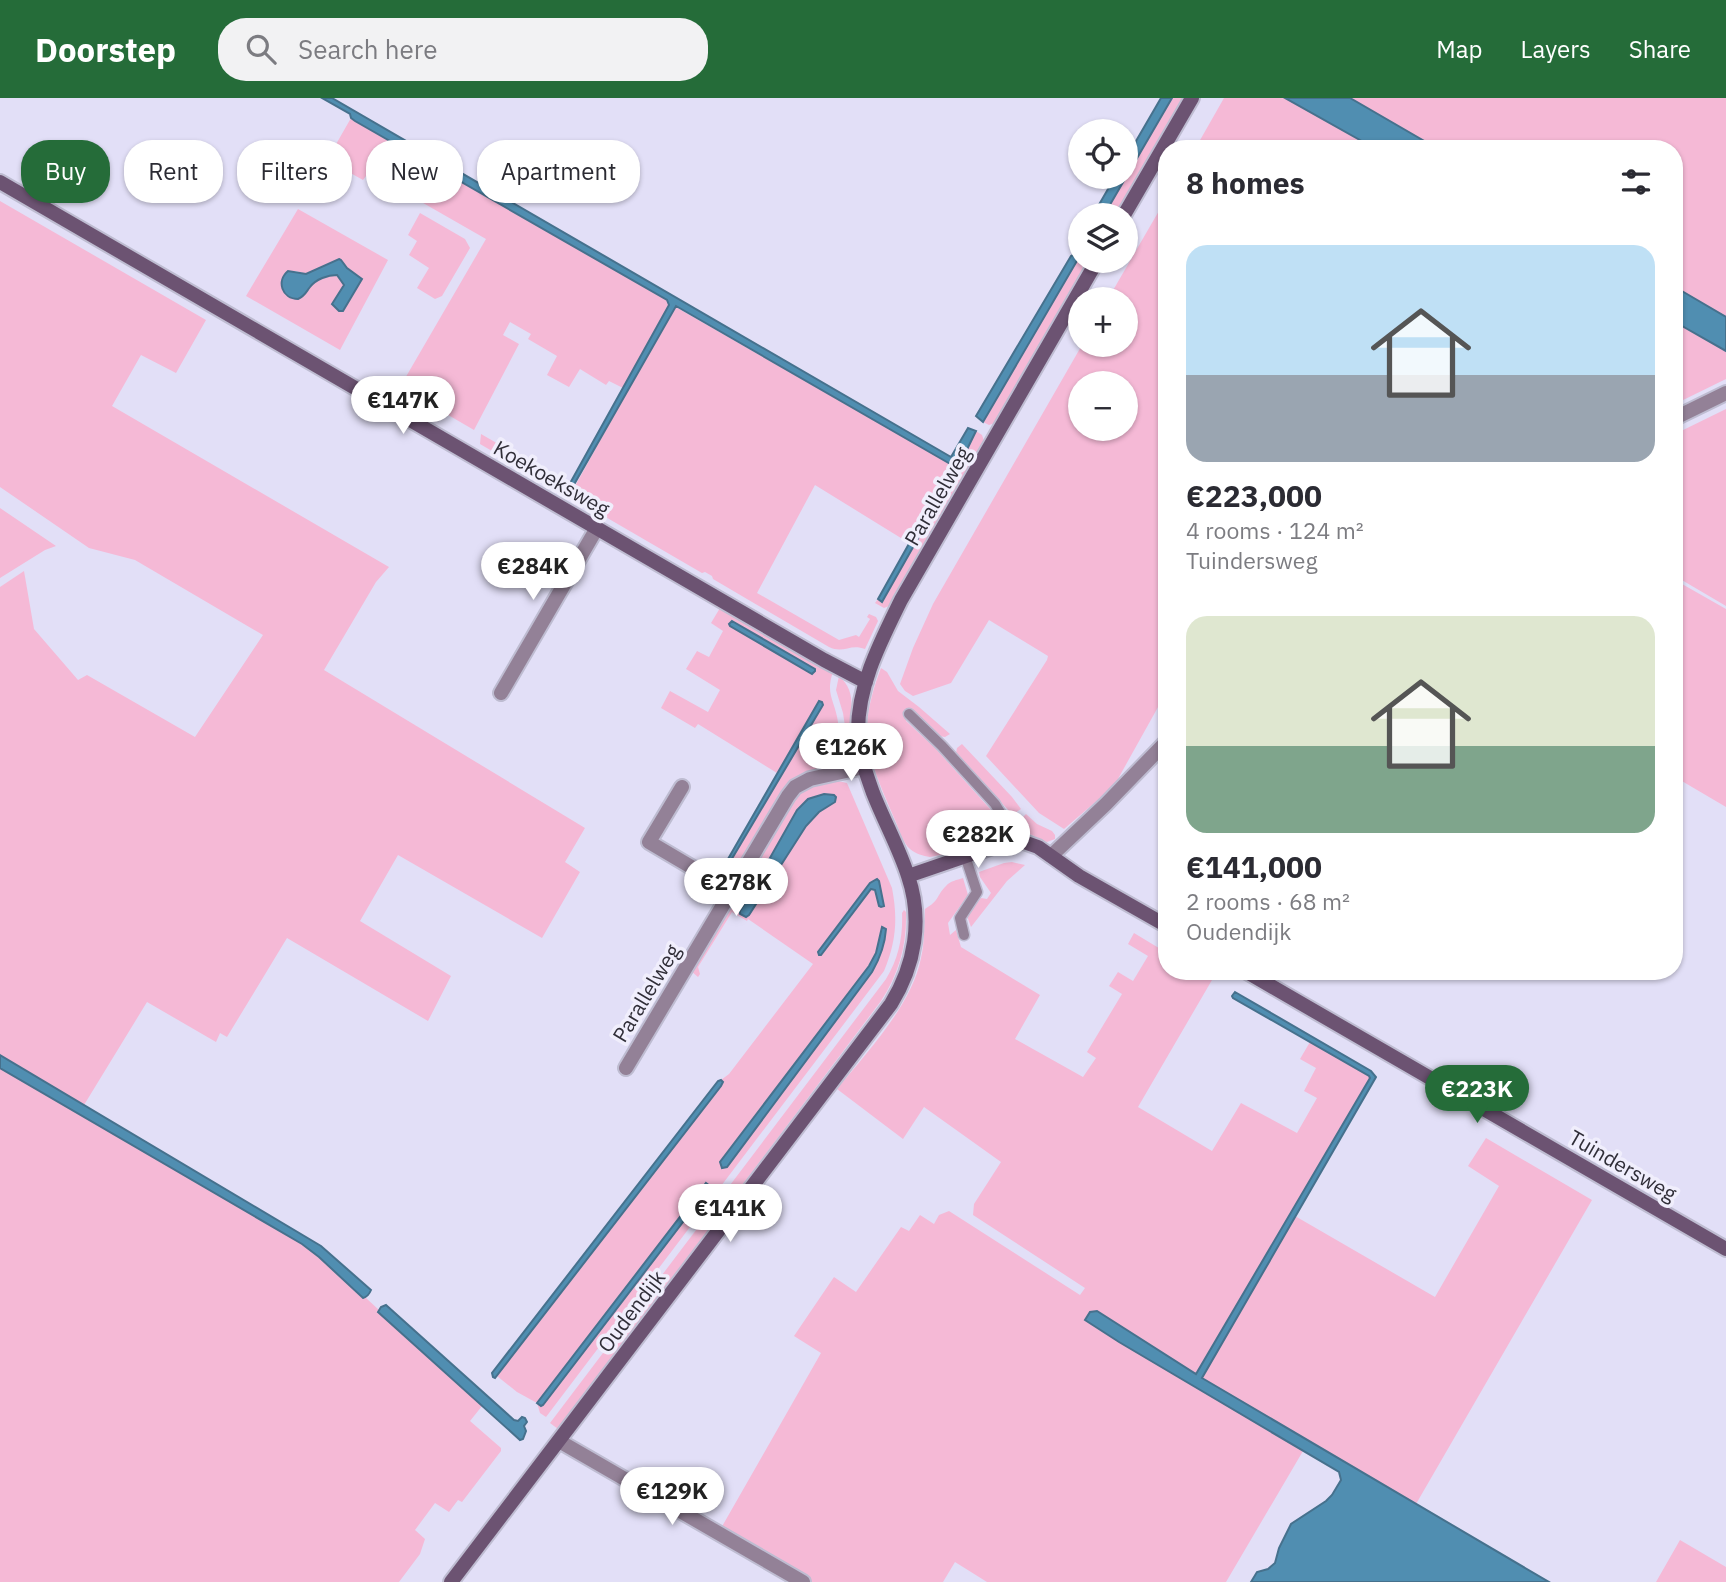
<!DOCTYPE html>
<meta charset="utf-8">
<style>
:root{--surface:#fff;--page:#f2f2f3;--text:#2b2b33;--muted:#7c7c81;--accent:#256c39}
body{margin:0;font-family:"IBM Plex Sans",sans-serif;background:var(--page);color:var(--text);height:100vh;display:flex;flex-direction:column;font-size:26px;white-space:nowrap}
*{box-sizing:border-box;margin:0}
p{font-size:23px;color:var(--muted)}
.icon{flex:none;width:38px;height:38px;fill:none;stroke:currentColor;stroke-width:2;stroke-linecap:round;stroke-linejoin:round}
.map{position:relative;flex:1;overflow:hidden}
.drawer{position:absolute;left:1158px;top:42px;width:525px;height:840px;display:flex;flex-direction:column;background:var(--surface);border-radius:28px;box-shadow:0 2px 5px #0004}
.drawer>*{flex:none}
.guide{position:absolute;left:21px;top:42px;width:665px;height:63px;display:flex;gap:14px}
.controls{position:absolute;left:1068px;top:21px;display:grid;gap:14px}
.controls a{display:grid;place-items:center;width:70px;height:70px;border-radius:50%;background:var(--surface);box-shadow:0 2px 5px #0004;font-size:35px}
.price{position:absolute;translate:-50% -60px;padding:0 16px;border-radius:24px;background:#fff;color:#222;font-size:23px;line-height:46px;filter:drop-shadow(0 2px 4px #0008)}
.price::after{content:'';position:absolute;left:50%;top:42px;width:21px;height:16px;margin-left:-10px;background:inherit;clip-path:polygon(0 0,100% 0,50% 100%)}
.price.on{background:var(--accent);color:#fff}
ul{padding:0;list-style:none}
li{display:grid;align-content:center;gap:14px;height:371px;padding:0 28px}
li span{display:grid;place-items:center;height:217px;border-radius:21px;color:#555}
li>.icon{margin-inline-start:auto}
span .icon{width:126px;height:126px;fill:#fffc;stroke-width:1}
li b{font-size:30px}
h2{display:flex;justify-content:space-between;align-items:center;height:84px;padding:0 28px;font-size:30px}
.chip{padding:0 24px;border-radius:28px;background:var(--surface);box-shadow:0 2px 5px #0004;font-size:24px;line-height:63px}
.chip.on{background:var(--accent);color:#fff}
header{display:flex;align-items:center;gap:42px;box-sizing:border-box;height:98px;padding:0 35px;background:var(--accent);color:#fff}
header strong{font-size:33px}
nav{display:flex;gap:38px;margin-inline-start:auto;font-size:24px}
.search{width:490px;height:63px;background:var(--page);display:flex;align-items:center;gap:18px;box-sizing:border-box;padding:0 24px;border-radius:28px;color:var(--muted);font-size:26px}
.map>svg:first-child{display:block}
.green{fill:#f5b9d6;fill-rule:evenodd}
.water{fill:#508eb1;stroke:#46718d;stroke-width:2}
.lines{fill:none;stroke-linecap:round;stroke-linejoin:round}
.lane-casing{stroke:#bebcd1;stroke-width:13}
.street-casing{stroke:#bebcd1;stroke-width:18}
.secondary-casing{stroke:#bebcd1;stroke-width:18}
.lane{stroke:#938197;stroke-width:10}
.street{stroke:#938197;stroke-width:14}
.secondary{stroke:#6c5372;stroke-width:14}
.labels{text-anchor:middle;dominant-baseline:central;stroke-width:7;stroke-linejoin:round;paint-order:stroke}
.street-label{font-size:21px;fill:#302e38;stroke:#f0eefc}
</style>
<header>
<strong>Doorstep</strong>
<div class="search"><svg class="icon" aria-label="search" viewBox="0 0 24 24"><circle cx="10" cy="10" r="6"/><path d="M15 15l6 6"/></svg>Search here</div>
<nav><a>Map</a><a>Layers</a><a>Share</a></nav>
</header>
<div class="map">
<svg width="1726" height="1484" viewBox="0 0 1726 1484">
<rect width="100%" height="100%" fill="#e2dff7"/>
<path class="green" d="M1172,0H1182L1115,117H1104Z
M1224,0H1285L1376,51H1195Z
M1350,0H1726V219L1675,189V51H1438Z
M351,20L667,201L669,207L623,290L609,283L606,287L580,271L569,289L547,277L557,258L528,241L531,236L510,224L503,237L519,246L474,332L400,289L486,141L369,74L363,82L327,62Z
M1167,99V593L1114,688L1064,731L1039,715L986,658L1047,562L1048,558L989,522L951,585L913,598L905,593L900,586L913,550L933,506L1082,247H1125V201H1108ZM1080,285H1125V331H1080Z
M0,103L206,222L176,275L141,257L112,308L389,469L376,484L324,572L585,730L565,764L580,774L542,840L398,757L360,823L451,878L428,923L287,840L227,939L220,935L216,944L147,904L84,1007L0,957V489L24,473L34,531L78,582L87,577L195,639L263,537L135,462L89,450L0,389Z
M298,111L388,162L340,252L246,198ZM339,161L347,170L362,181L351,199C343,186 342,172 324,180C318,182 313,184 310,189C305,195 305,198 298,201L281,184L284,176L288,173H296L306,176Z
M420,115L465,141L470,150L442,198L435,201L417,190L429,170L409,157L417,143L408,137Z
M1077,160C1083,163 1084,169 1081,176L995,325L989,327L983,324L1078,161Z
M674,208L952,367L909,445L815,387L757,495L839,542L856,537L859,539L870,521L867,519L869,516L876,519L878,523L865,551C850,545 844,556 829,549L713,481L712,478L705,474L702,475L480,346L481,336L574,390Z
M1675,224L1726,253V281L1675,306Z
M1726,311V508L1675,478V336Z
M976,333L982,337L984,343L889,508L884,510L875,505L878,501L882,503L959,368Z
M0,410L56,448L45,452L0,480Z
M1675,482L1726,511V709L1675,679Z
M720,510L726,511L833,574C825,596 835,603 838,624C839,636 839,647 842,658L829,668L810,675L783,696L779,697L776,701L778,706L730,782L718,776L723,766L724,768L819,603L777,675L698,626L695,630L661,610L670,593L708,614L720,592L686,571L697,553L709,559L723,533L711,525Z
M881,570L887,574L898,593L919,609L950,636L945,639L939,638L907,610L906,623L935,650L991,712C995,719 998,726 994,734C988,745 943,757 930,759C923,758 916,756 910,751C903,745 899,731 895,722C882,691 867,662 867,628C868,609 874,588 881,570Z
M839,578C853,591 852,602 851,620C850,629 850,638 848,648L843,615L836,592Z
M962,646L1012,699L1021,711L1015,715H1011L956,655L957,650Z
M833,682L847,685L892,790C898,821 896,844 884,873L546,1319L540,1315L537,1305L517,1294L497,1278L721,988L723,984L721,982L729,976L813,866L748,821L747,823L732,814L698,869L700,876L698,879L691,873L789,704C803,690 813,685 833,682ZM881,831H886C885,848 880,860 872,874L727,1069L720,1067V1064L869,868L876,856Z
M1026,716L1037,726L1052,733L1055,737V741L1047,744L1019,731L1021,721Z
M1012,764L1025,767L1007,783L971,829L967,818L981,800L987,801L991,795L980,779L979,774L1004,765Z
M963,780L968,797L948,825L950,837L956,832L961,849L1040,897L1015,941L1083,979L1096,960L1087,954L1122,896L1109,888L1118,874L1133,883L1148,858L1128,846L1134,835L1167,855V873H1198L1212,882L1138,1009L1212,1053L1241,1005L1297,1035L1317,1000L1304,993L1316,970L1300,961L1310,944L1370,979L1229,1222L1196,1276L1097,1213H1092L1086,1221L1119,1244L1303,1353L1226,1484H987L955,1464L943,1484H812L720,1432L821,1255L794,1238L834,1179L856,1194L901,1129L909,1133L920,1117L934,1126L939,1117L949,1113L1080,1197L1085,1190L973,1117L974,1106L1001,1064L924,1009L903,1041L837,991C867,954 912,907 921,860C925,843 924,827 925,811C940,802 936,798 946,788C950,783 957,782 963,780Z
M904,812L906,814C907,847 899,875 881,903L558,1331L550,1325L886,881C899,860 903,838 902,815Z
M0,970L302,1146L312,1153L362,1200H366L379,1212V1214L482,1308L470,1323L501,1350V1353L462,1404L458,1402L449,1414L435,1405L415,1432L425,1441L420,1456L399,1484H0Z
M1486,1040L1592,1102L1416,1406L1202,1280L1295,1118L1435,1199L1499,1088L1468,1068Z
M1680,1442L1726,1469V1484H1656Z"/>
<path class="water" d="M322,0H332L951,359L968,330L976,333L959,368L882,504L878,501L952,369V367L676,208L572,390L569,387L669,207L667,202L355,23L351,20L350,16Z
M1161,0H1172L1104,117H1093L1115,79H1125V62Z
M1285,0H1350L1438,51H1376Z
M1073,157L1078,161L983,324L976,318L1071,158Z
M339,161L341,162L347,170L362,181L343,213H339L332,206L344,187L337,177C328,177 316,181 310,189C306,194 305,198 298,201C282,201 276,183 288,173L306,176Z
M1675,189L1726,219V253L1675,224Z
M732,523L815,571V573L812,576L730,528L729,526Z
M819,603L822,604L823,607L727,769L724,768Z
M824,696L834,697L836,699L835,704L819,714L806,728L749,817L746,819L740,816V813L797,712L808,701Z
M877,781L879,783L884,808L881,809L879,808L875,792L871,791L821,857H819L818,854L870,785Z
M882,829L886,831C885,847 880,860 872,874L727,1069L722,1070L720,1064L869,868L876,855Z
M1235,894L1371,973L1376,979L1202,1280L1549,1484H1251L1257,1474L1268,1471L1275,1465L1279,1450L1291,1426L1326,1403L1332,1397L1341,1382L1339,1374L1119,1244L1085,1222L1090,1214L1097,1213L1196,1276L1370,980L1369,978L1233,900L1232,898Z
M0,957L321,1148L371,1192C369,1197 367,1199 363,1200L319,1159L302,1146L0,970Z
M721,982L723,984L721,988L495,1280L493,1279L492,1275L718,983Z
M706,1085L710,1088L709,1090L543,1307L541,1308L537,1305Z
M386,1207L514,1322L518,1323L522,1319L525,1320L527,1324L524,1328L526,1333L523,1341L520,1342L378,1214L381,1209Z"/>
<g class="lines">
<defs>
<path id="lane" d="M909,616L942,648L995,706L1004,721L1010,743
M964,837L960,820L977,794L965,758"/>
<path id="street" d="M1675,320L1726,295
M501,595L597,430
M682,689L649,744L732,793
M1051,758L1106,706L1167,643
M626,970L788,698L795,689L810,681L864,669
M559,1343L803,1484"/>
<path id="secondary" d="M0,84L824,562L866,584
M1124,117L1192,0
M908,778L1010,743H1021L1038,749L1079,778L1167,828
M1245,873L1726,1151
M451,1484L891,906C915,867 923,822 908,778C899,750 884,723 873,695C866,675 858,654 858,633C858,586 881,543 901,502L1097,163"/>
</defs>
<use href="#lane" class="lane-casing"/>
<use href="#street" class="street-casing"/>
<use href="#secondary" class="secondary-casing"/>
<use href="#lane" class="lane"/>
<use href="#street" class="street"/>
<use href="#secondary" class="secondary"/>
</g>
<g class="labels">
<g class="street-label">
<text transform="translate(552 380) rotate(30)">Koekoeksweg</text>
<text transform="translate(937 398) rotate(-60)">Parallelweg</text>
<text transform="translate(646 895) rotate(-59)">Parallelweg</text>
<text transform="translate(1623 1067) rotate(30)">Tuindersweg</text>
<text transform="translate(631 1213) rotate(-53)">Oudendijk</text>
</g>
</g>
</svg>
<div class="controls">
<a><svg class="icon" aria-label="locate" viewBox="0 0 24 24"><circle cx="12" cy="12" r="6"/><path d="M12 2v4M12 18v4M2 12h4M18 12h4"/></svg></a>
<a><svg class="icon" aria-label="layers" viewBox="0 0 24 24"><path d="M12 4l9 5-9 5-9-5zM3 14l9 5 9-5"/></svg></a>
<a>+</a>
<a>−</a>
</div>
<b class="price" style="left:403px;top:338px">€147K</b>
<b class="price" style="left:533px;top:504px">€284K</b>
<b class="price" style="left:851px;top:685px">€126K</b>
<b class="price" style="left:978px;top:772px">€282K</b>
<b class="price" style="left:736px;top:820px">€278K</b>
<b class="price on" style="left:1477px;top:1027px">€223K</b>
<b class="price" style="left:730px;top:1146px">€141K</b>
<b class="price" style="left:672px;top:1429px">€129K</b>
<div class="guide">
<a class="chip on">Buy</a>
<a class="chip">Rent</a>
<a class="chip">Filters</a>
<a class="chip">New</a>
<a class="chip">Apartment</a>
</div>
<section class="drawer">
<h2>8 homes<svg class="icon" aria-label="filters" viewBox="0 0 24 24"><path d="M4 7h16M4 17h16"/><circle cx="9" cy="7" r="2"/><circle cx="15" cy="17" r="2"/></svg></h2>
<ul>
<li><span style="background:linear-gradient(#bfe0f5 60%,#9aa5b1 0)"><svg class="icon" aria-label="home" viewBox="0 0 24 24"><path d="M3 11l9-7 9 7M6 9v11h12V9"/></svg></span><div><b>€223,000</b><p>4 rooms · 124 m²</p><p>Tuindersweg</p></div></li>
<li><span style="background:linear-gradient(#dfe7d0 60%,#7fa58c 0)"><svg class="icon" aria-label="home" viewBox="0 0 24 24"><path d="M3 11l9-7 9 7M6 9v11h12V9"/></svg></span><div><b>€141,000</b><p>2 rooms · 68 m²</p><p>Oudendijk</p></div></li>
</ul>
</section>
</div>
